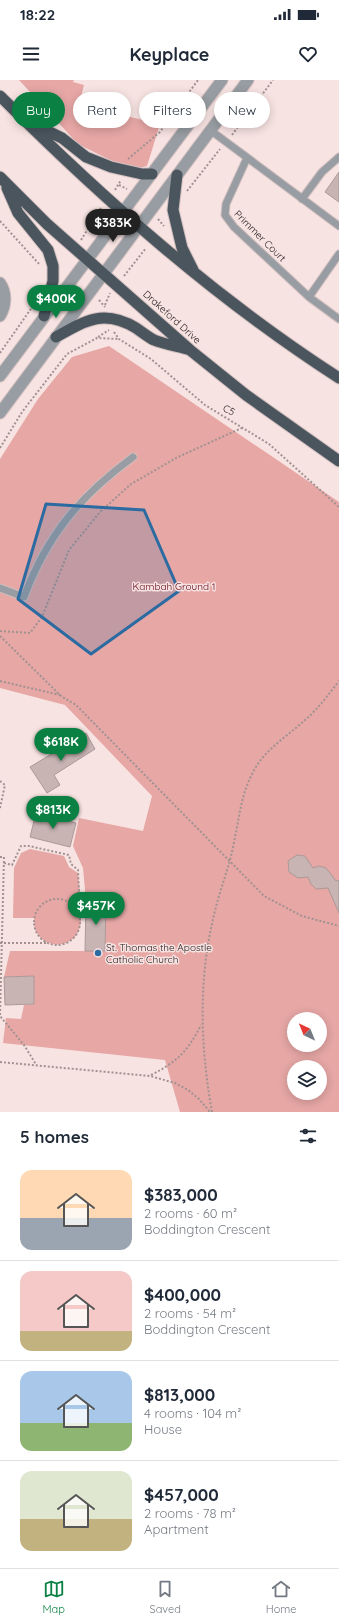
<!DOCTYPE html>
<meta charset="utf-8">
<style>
:root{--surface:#fff;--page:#f6f6f7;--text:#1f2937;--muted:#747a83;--line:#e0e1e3;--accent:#0b8043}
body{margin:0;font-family:Quicksand,sans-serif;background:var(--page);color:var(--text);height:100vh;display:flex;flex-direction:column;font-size:15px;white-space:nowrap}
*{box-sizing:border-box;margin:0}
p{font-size:13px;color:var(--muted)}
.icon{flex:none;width:22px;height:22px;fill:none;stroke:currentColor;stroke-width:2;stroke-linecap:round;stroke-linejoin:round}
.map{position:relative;height:1032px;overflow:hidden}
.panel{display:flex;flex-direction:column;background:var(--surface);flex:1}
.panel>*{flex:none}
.hud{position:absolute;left:12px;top:12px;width:315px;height:36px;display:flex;gap:8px}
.needle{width:26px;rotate:317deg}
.buttons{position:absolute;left:287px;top:932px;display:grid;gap:8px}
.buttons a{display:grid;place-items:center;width:40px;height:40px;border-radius:50%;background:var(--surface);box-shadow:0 2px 10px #0003;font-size:20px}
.price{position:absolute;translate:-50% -34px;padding:0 9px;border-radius:14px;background:var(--accent);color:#fff;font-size:13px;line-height:26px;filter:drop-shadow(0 1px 2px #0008)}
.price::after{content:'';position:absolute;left:50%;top:24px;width:12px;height:9px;margin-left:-6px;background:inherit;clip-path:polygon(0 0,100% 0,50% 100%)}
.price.selected{background:#222;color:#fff}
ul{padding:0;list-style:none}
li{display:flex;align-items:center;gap:12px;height:100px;padding:0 20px}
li+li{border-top:1px solid var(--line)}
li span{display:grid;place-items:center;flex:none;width:112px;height:80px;border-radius:12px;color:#555}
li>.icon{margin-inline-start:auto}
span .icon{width:48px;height:48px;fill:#fffc;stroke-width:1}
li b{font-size:17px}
h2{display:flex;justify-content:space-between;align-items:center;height:48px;padding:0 20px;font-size:17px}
.pill{padding:0 14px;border-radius:18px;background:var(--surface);box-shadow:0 2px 10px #0003;font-size:14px;line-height:36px}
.pill.selected{background:var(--accent);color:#fff}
.status{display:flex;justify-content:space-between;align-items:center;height:28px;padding:0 20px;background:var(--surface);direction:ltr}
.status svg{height:11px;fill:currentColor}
header{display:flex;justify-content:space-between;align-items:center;height:52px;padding:0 20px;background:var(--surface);font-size:18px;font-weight:800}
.tabs{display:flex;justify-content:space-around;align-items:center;height:56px;border-top:1px solid var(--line);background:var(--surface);font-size:11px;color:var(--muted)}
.tabs a{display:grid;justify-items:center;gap:2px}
.tabs .selected{color:var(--accent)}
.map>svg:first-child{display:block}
.green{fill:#e6a7a5;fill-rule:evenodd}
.building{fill:#c7b4b3;stroke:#ac9998}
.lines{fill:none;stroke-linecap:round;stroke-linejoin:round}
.service-casing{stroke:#d0bebe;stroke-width:9}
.minor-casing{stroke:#d0bebe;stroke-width:13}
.tertiary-casing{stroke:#d0bebe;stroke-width:13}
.trunk-casing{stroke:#d0bebe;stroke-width:13}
.path{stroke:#a19291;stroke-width:2;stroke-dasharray:2 2;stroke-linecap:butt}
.service{stroke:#989da3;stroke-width:7}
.minor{stroke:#989da3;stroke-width:11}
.tertiary{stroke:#989da3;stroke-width:11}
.trunk{stroke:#4a555e;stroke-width:11}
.marked{fill:#2b6ba1;fill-opacity:0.2;stroke:#2b6ba1;stroke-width:3;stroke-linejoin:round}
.poi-dot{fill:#2b6ba1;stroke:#f7e3e2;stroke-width:1.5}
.labels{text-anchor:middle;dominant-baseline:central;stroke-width:3;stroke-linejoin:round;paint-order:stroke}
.street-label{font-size:10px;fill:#1f1818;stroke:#f7e3e2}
.park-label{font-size:10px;fill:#600314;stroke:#f7e3e2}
.poi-label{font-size:10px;fill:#1f1818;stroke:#f7e3e2;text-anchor:start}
</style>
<div class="status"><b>18:22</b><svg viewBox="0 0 49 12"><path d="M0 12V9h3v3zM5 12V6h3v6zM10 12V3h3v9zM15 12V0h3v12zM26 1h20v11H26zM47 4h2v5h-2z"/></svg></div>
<header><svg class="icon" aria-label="menu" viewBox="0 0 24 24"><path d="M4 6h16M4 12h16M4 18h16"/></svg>Keyplace<svg class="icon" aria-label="heart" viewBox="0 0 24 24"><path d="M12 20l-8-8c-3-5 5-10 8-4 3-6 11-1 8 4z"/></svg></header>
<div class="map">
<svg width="339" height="1032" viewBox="0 0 339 1032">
<rect width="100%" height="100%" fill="#f7e3e2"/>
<path class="green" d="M19,0H74L73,2L84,5L79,25L160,44L147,86L135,89L114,82L78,64Z
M109,266L339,422V1032H180L165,980L3,963L6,938L21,939L24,925L34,924V896L4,897L10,871H105L106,821H86L83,788L73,766L79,738L143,751L152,716L65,625L0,608V379L38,319L72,277ZM294,939H320V965H294ZM294,987H320V1013H294Z
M30,769L64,776L69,787L78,793C79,808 85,839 78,852C70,868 46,869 37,853C34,849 34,844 34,838H13L14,788L21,773Z"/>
<path class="building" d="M339,92V122L325,112Z
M86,653L95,669L54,695L60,705L47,713L30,687Z
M36,733L76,743L70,767L30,757Z
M297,775L305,776L313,788L319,786L326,788L336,801L339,800V833L328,808L316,809L311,804L308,797L298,798L289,792L288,781Z
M86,821H106L105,871H85Z
M34,896V924L5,925L4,897Z"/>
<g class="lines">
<defs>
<path id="service" d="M210,50L339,146
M247,78L226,124L225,135L234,147L309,217L339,239
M302,119L322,92L339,77
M309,217L339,174
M0,508L24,517C47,455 80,416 133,377"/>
<path id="minor" d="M0,203C7,213 6,226 0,236"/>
<path id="tertiary" d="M0,296L222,0
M0,333L248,0"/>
<path id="trunk" d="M0,16C104,120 215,218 339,298
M35,45L62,58L86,77L111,87L142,94H152
M177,95L173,130L182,168L193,190
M0,97L47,144L190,270L246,315L339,381
M7,108L18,133L48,170L53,186V201L44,236
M56,257C86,240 104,229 136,248C142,252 148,257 154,260C164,264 176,266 187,269"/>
</defs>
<use href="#service" class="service-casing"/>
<use href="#minor" class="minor-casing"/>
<use href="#tertiary" class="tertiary-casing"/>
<use href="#trunk" class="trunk-casing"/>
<path class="path" d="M232,55L273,0
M128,79L160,52L198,0
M119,105L127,109
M115,110L121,100
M187,111L220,69
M158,139L164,146
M0,141L40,185
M81,160L101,128
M124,196L146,168
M99,220L105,227
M105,225L110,213
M114,252L119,259L151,279L205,325L269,364L339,427
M98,257L109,250
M0,273L35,223
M0,368L22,332L67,274L97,258L119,259
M0,551L30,553L42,537L69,470L100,432L131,404L178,377L244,347
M0,556L61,616L76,625L264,816L302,836L339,846
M0,601L60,615
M0,701L5,705L0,728
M0,777H4L0,936L24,965L37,986
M4,783L12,785L21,766H29L69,775L71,784L78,790L80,834
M34 842a23 23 0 1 1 46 0a23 23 0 1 1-46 0Z
M0,863H47
M0,982L150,996L175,1003L188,1010L199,1019L210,1032
M151,995C177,982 188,971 201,945
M212,1032C200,965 198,897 215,831C220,809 229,788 233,767C240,736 241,707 260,681C272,665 291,653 305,640C318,629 328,615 339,601"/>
<use href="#service" class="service"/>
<use href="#minor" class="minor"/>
<use href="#tertiary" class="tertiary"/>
<use href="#trunk" class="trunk"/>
</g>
<path class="marked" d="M46,424L144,430L179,511L91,574L18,519Z"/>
<circle class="poi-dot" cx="98" cy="873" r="4"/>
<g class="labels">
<g class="street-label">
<text transform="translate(260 156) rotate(45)">Primmer Court</text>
<text transform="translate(172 237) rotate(42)">Drakeford Drive</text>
<text transform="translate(229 330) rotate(29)">C5</text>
</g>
<g class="park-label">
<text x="174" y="506">Kambah Ground 1</text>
</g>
<g class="poi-label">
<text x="106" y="867">St. Thomas the Apostle<tspan x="106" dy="12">Catholic Church</tspan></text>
</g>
</g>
</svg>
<div class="buttons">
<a><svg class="needle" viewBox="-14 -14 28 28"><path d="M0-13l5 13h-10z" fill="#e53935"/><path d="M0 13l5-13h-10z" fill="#747a83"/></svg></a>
<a><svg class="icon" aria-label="layers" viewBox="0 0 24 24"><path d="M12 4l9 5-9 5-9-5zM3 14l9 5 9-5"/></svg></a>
</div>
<b class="price selected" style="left:113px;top:163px">$383K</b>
<b class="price" style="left:56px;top:239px">$400K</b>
<b class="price" style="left:61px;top:682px">$618K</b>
<b class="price" style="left:53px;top:750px">$813K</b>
<b class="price" style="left:96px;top:846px">$457K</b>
<div class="hud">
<a class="pill selected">Buy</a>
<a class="pill">Rent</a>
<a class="pill">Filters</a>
<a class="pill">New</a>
</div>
</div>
<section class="panel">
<h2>5 homes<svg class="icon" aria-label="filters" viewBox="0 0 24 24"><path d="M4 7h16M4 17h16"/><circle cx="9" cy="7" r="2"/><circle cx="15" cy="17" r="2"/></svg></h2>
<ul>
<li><span style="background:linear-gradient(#ffd9b3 60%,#9aa5b1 0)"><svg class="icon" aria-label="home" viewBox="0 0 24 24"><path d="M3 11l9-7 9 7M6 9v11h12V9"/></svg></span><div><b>$383,000</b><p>2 rooms · 60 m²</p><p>Boddington Crescent</p></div></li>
<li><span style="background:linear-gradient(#f6c9c9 75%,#c2b280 0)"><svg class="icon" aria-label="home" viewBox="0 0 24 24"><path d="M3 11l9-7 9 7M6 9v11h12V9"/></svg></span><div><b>$400,000</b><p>2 rooms · 54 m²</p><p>Boddington Crescent</p></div></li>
<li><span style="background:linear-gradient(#a9c7e8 65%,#8fb573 0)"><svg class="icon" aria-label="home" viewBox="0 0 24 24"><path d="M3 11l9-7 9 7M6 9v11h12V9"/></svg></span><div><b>$813,000</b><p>4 rooms · 104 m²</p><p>House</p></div></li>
<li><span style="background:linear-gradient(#dfe7d0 60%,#c2b280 0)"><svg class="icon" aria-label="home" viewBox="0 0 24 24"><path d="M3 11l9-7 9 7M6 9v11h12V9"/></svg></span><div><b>$457,000</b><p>2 rooms · 78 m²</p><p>Apartment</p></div></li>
</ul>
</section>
<nav class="tabs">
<a class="selected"><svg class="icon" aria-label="map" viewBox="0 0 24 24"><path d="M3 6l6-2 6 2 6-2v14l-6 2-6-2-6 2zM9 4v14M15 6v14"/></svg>Map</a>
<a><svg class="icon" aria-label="saved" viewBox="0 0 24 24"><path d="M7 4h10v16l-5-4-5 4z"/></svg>Saved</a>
<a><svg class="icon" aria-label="home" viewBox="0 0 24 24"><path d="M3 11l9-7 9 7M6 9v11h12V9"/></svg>Home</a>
</nav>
